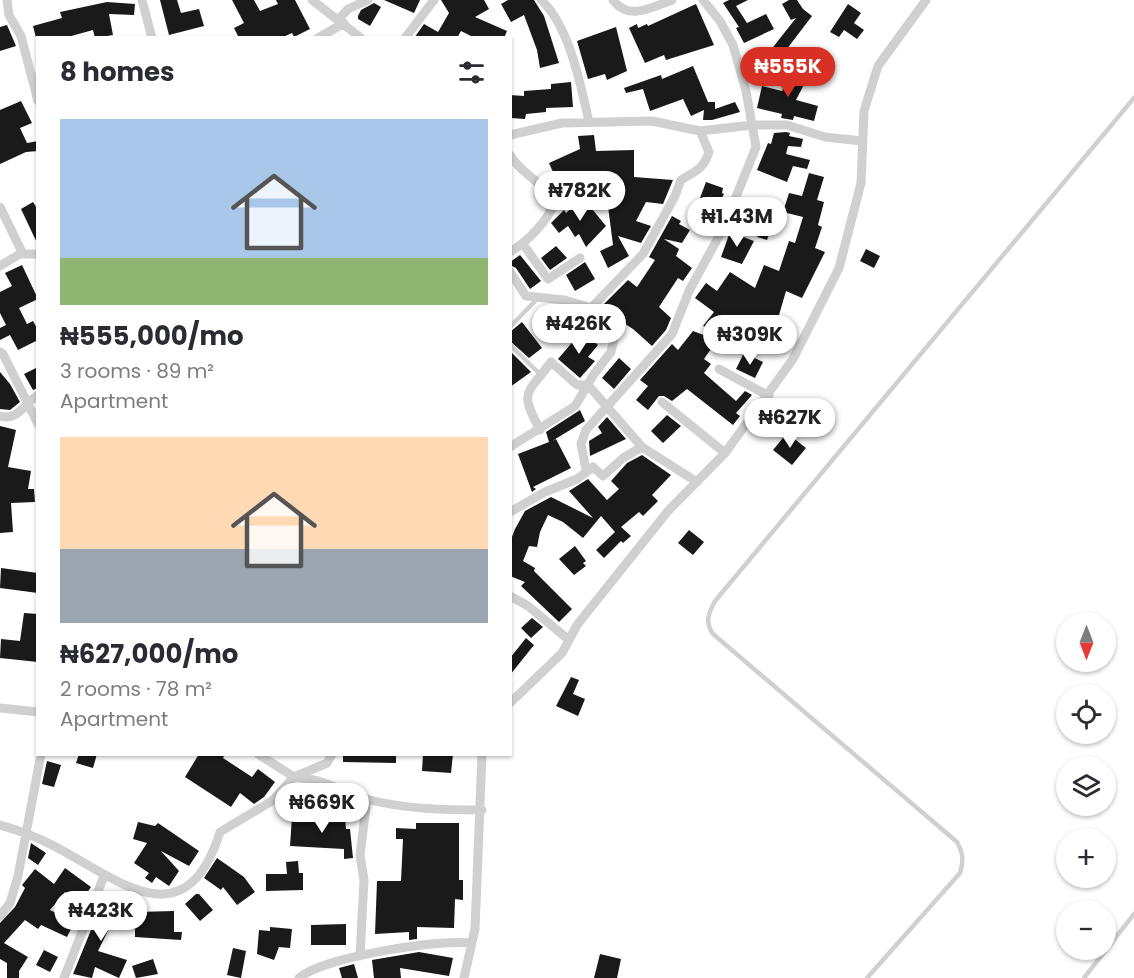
<!DOCTYPE html>
<meta charset="utf-8">
<style>
:root{--surface:#fff;--page:#f7f7f7;--text:#2b2b33;--muted:#7c7c81;--accent:#d93025}
body{margin:0;font-family:Poppins,sans-serif;background:var(--page);color:var(--text);height:100vh;display:flex;flex-direction:column;font-size:22px;white-space:nowrap}
*{box-sizing:border-box;margin:0}
p{font-size:20px;color:var(--muted)}
.icon{flex:none;width:33px;height:33px;fill:none;stroke:currentColor;stroke-width:2;stroke-linecap:round;stroke-linejoin:round}
.map{position:relative;flex:1;overflow:hidden}
.side{position:absolute;left:36px;top:36px;width:476px;height:720px;display:flex;flex-direction:column;background:var(--surface);border-radius:0px;box-shadow:0 2px 4px #0004}
.side>*{flex:none}
.needle{width:39px;rotate:180deg}
.tools{position:absolute;left:1056px;top:612px;display:grid;gap:12px}
.tools a{display:grid;place-items:center;width:60px;height:60px;border-radius:50%;background:var(--surface);box-shadow:0 2px 4px #0004;font-size:30px}
.price{position:absolute;translate:-50% -51px;padding:0 14px;border-radius:21px;background:#fff;color:#222;font-size:20px;line-height:39px;filter:drop-shadow(0 2px 3px #0008)}
.price::after{content:'';position:absolute;left:50%;top:36px;width:18px;height:14px;margin-left:-9px;background:inherit;clip-path:polygon(0 0,100% 0,50% 100%)}
.price.selected{background:var(--accent);color:#fff}
ul{padding:0;list-style:none}
li{display:grid;align-content:center;gap:12px;height:318px;padding:0 24px}
li span{display:grid;place-items:center;height:186px;border-radius:0px;color:#555}
li>.icon{margin-inline-start:auto}
span .icon{width:108px;height:108px;fill:#fffc;stroke-width:1}
li b{font-size:26px}
h2{display:flex;justify-content:space-between;align-items:center;height:72px;padding:0 24px;font-size:26px}
.map>svg:first-child{display:block}
.building{fill:#1a1a1a}
.lines{fill:none;stroke-linecap:round;stroke-linejoin:round}
.service{stroke:#d0d0d0;stroke-width:4.5}
.minor{stroke:#d0d0d0;stroke-width:9}
</style>
<div class="map">
<svg width="1134" height="978" viewBox="0 0 1134 978">
<rect width="100%" height="100%" fill="#fff"/>
<path class="building" d="M160,0H177L181,13L199,9L204,26L169,35Z
M232,0H254L260,11L278,4L276,0H295L310,29L294,37L292,33L281,38H239L234,28L244,23Z
M384,0H420L414,13Z
M441,0H484L489,9L475,17L507,31L504,38H475L461,31L457,38H414L424,24L438,32L449,13Z
M508,0H534L544,16L559,63L540,68L537,50L524,15L511,22L501,4Z
M729,0H748L736,6L747,23L766,14L774,29L744,43L736,28L739,27L723,3Z
M789,0H797L803,9L812,16L780,58L782,59L769,77L754,64L766,48L770,51L796,18L791,20L782,4Z
M107,2L135,4L134,15L109,14L113,35L95,38L93,30L64,38H36L33,26L62,18L60,12Z
M374,3L381,7L370,26L358,19V16L361,10Z
M696,4L714,45L666,60L664,55L645,63L629,28L637,24L638,28L647,24L648,26Z
M848,4L861,13L854,23L864,30L857,39L844,30L839,37L830,32Z
M7,25L16,46L0,51V27Z
M616,27L627,71L607,80L605,74L588,79L577,41Z
M693,66L708,102H715V109L735,102L740,112L712,120H703L704,110L691,116L683,99L650,111L643,89L626,93L624,88L661,75L662,79Z
M795,66L810,73L796,100L818,106L814,121L794,116L793,120L781,118L782,114L757,108L762,86L782,91Z
M571,82L573,107L546,108V112L526,114L525,119L510,118V95L524,96V91L551,89V84Z
M21,101L32,123L20,128L27,143L38,141V151L26,152L0,164V110Z
M786,132L790,133L789,136L803,139L801,147L788,146L786,154L810,160L807,169L793,166L787,182L757,170L768,143L771,144L774,133Z
M594,135L596,151L634,150V177L673,180L663,204L646,202L636,221L651,226L641,243L618,236L629,256L608,268L600,251L613,245L606,191L565,193L564,176L556,179L549,163L580,149L578,136Z
M809,173L824,177L817,200L824,202L818,225L822,227L815,248L825,252L802,298L786,291L770,346L703,326L714,312L695,298L706,283L717,291L730,272L755,288L764,265L779,271L789,241L795,243L803,217L783,212L789,193L802,196Z
M706,182L723,188L722,193L724,194L714,212L697,206Z
M583,198L606,226L586,247L579,234L575,237L568,226L559,233L551,223L564,210L566,213Z
M33,202L38,210V245L21,209Z
M765,213L775,216L767,240L757,237Z
M672,216L681,221L679,224L690,230L682,243L664,239L679,249L676,256L692,268L683,281L678,278L659,307L671,318L666,330L652,346L633,329L600,308L628,280L637,287L655,260L649,257Z
M730,232L754,241L742,264L721,257Z
M556,246L567,258L550,270L541,258Z
M866,249L880,256L874,268L860,261Z
M520,255L541,281L530,289L516,268L510,265V262Z
M585,262L595,279L575,291L566,275Z
M22,265L38,299L19,308L27,324L33,321L38,330V340L18,350L10,335L0,340V328L6,325L0,313V292L12,286L5,273Z
M522,322L542,348L529,358L510,341V332Z
M582,331L598,345L588,357L595,361L580,378L558,359Z
M693,331L717,340L704,359L711,364L704,373L736,401L745,391L752,395L736,413L740,416L733,425L687,389L672,401L664,396H659L648,410L636,400L648,386L640,380L672,344L678,350Z
M510,351L531,372L510,387Z
M744,353L763,362L755,378L736,369Z
M619,358L631,369L614,389L602,378Z
M38,367V388L33,390L24,374Z
M0,372L10,384L20,402L10,410L0,409Z
M580,410L585,421L552,441L556,439L571,468L533,487L536,489L532,492L518,454L549,442L546,432Z
M667,415L681,426L663,443L651,431Z
M607,417L626,439L590,456L589,441L602,433L598,427Z
M0,426L16,430L8,467L31,471L28,489H34L35,502L11,503L13,532L0,533Z
M787,433L806,448L792,465L773,450Z
M642,455L671,475L652,495L658,501L643,516L639,512L621,527L631,536L623,543L621,541L604,558L596,550L615,532L601,516L583,538L563,522L548,515L540,532L537,547L529,546L523,561L535,568L534,571L572,609L559,622L521,586L525,582L510,576V542L515,529L525,511L551,497L593,518L569,491L588,479L607,500L619,489L611,481L627,463Z
M689,530L704,542L693,555L678,543Z
M575,546L586,561L583,563L586,566L574,575L559,559Z
M1,568L38,573V593L0,588Z
M24,613L38,614V662L0,658L1,639L20,641Z
M532,618L543,627L531,638L521,628Z
M526,638L534,645L510,675V658Z
M571,677L579,680L573,694L585,699L578,716L556,706Z
M79,754H97L93,768L76,763Z
M199,754H225L223,758L252,777L258,769L275,782L264,797L254,804L240,793L231,807L185,777Z
M343,754H396V763L343,762Z
M423,754H453L451,773L422,771Z
M47,761L61,765L54,787L42,784Z
M292,816L308,817V821L345,818L346,829H350L353,858L344,859V849L290,846Z
M138,822L155,826L158,823L199,851L189,866L161,851L179,871L169,886L156,877L152,883L145,878L149,873L134,863L147,843L133,839Z
M416,823H459V880H463V900L455,899L454,928L417,927V939L409,940V932L375,934L377,881H401L403,839H396V828L416,829Z
M31,843L46,853L38,865L28,858Z
M217,858L244,877L255,892L237,905L223,887L221,890L204,878Z
M298,861L299,873H303V890L266,891V874H287L286,862Z
M65,868L91,887L80,903L65,892L50,910L68,919L79,905L82,907L67,937L41,925L38,929L25,920L4,943L28,957L19,971V978H7V963L0,959V923L15,907L25,888L22,885L35,869L54,884Z
M107,891L124,898L98,951L127,960L119,978L95,967L92,978L73,974Z
M196,894H199L213,910L200,921L185,904Z
M126,899L137,900V912L174,911V932H182L181,940L135,937V929H126Z
M346,924V945H311V925Z
M270,927L292,929L290,948L279,947L274,960L257,954L259,930L270,931Z
M233,948L246,951L241,978L227,975Z
M44,950L58,957L50,972L36,965Z
M419,952L453,958L449,976L400,968L401,978H374L372,960Z
M600,954L621,959L617,978H594Z
M153,959L158,974L136,978L132,966Z
M354,964L358,978H342L339,968Z"/>
<g class="lines">
<path class="service" d="M510,327L537,299
M510,345L541,375
M867,978L960,873C964,860 963,853 957,842L713,634C705,622 708,614 715,601L1134,98
M1084,978L1134,914"/>
<path class="minor" d="M7,0L9,15L21,36L38,101
M142,0L152,38
M312,0L361,38
M541,0C569,25 581,86 589,122
M613,0C629,21 650,8 672,0
M339,19L348,9L368,0
M318,38L344,23
M405,38L434,0
M510,135L562,123L652,121L700,131L752,125H787L825,137L862,141
M510,155C520,173 543,182 555,202C547,222 528,241 510,252
M0,207L23,254
M523,244L548,279L580,258
M0,266L20,254H38
M510,272L526,296L565,300L591,308L643,254L675,196L681,180C695,171 703,170 709,152L700,131
M0,352L3,354L38,424
M719,369L769,396
M662,402L725,453
M0,416C19,421 23,404 38,395
M540,430C519,390 526,396 551,362L577,385H588L642,447L697,482
M510,447L575,406L594,374L611,352L614,339L611,329L591,308
M586,470L581,444L586,430L672,334L689,291L724,227L756,147L746,91L733,45L720,21L703,0
M510,512L545,492L577,479L593,467L603,476L623,458L642,447
M510,596L528,606L569,640
M510,703L562,653L577,625L668,511L725,453L793,359L839,268L861,183L864,111L878,66L926,0
M0,708L38,712
M258,754L294,777L327,763L332,754
M0,825C18,830 35,836 52,845C117,878 185,943 220,832L272,801L294,777C325,778 342,793 370,800C406,809 445,810 482,810
M0,916L10,903L18,876L41,754
M360,956L364,880L360,855L367,799
M64,978L104,876
M299,978C322,957 440,939 471,943
M464,978L475,929L482,754"/>
</g>
</svg>
<div class="tools">
<a><svg class="needle" viewBox="-14 -14 28 28"><path d="M0-13l5 13h-10z" fill="#e53935"/><path d="M0 13l5-13h-10z" fill="#7c7c81"/></svg></a>
<a><svg class="icon" aria-label="locate" viewBox="0 0 24 24"><circle cx="12" cy="12" r="6"/><path d="M12 2v4M12 18v4M2 12h4M18 12h4"/></svg></a>
<a><svg class="icon" aria-label="layers" viewBox="0 0 24 24"><path d="M12 4l9 5-9 5-9-5zM3 14l9 5 9-5"/></svg></a>
<a>+</a>
<a>−</a>
</div>
<b class="price selected" style="left:788px;top:98px">₦555K</b>
<b class="price" style="left:580px;top:222px">₦782K</b>
<b class="price" style="left:737px;top:248px">₦1.43M</b>
<b class="price" style="left:579px;top:355px">₦426K</b>
<b class="price" style="left:750px;top:366px">₦309K</b>
<b class="price" style="left:790px;top:449px">₦627K</b>
<b class="price" style="left:322px;top:834px">₦669K</b>
<b class="price" style="left:101px;top:942px">₦423K</b>
<section class="side">
<h2>8 homes<svg class="icon" aria-label="filters" viewBox="0 0 24 24"><path d="M4 7h16M4 17h16"/><circle cx="9" cy="7" r="2"/><circle cx="15" cy="17" r="2"/></svg></h2>
<ul>
<li><span style="background:linear-gradient(#a9c7e8 75%,#8fb573 0)"><svg class="icon" aria-label="home" viewBox="0 0 24 24"><path d="M3 11l9-7 9 7M6 9v11h12V9"/></svg></span><div><b>₦555,000/mo</b><p>3 rooms · 89 m²</p><p>Apartment</p></div></li>
<li><span style="background:linear-gradient(#ffd9b3 60%,#9aa5b1 0)"><svg class="icon" aria-label="home" viewBox="0 0 24 24"><path d="M3 11l9-7 9 7M6 9v11h12V9"/></svg></span><div><b>₦627,000/mo</b><p>2 rooms · 78 m²</p><p>Apartment</p></div></li>
</ul>
</section>
</div>
